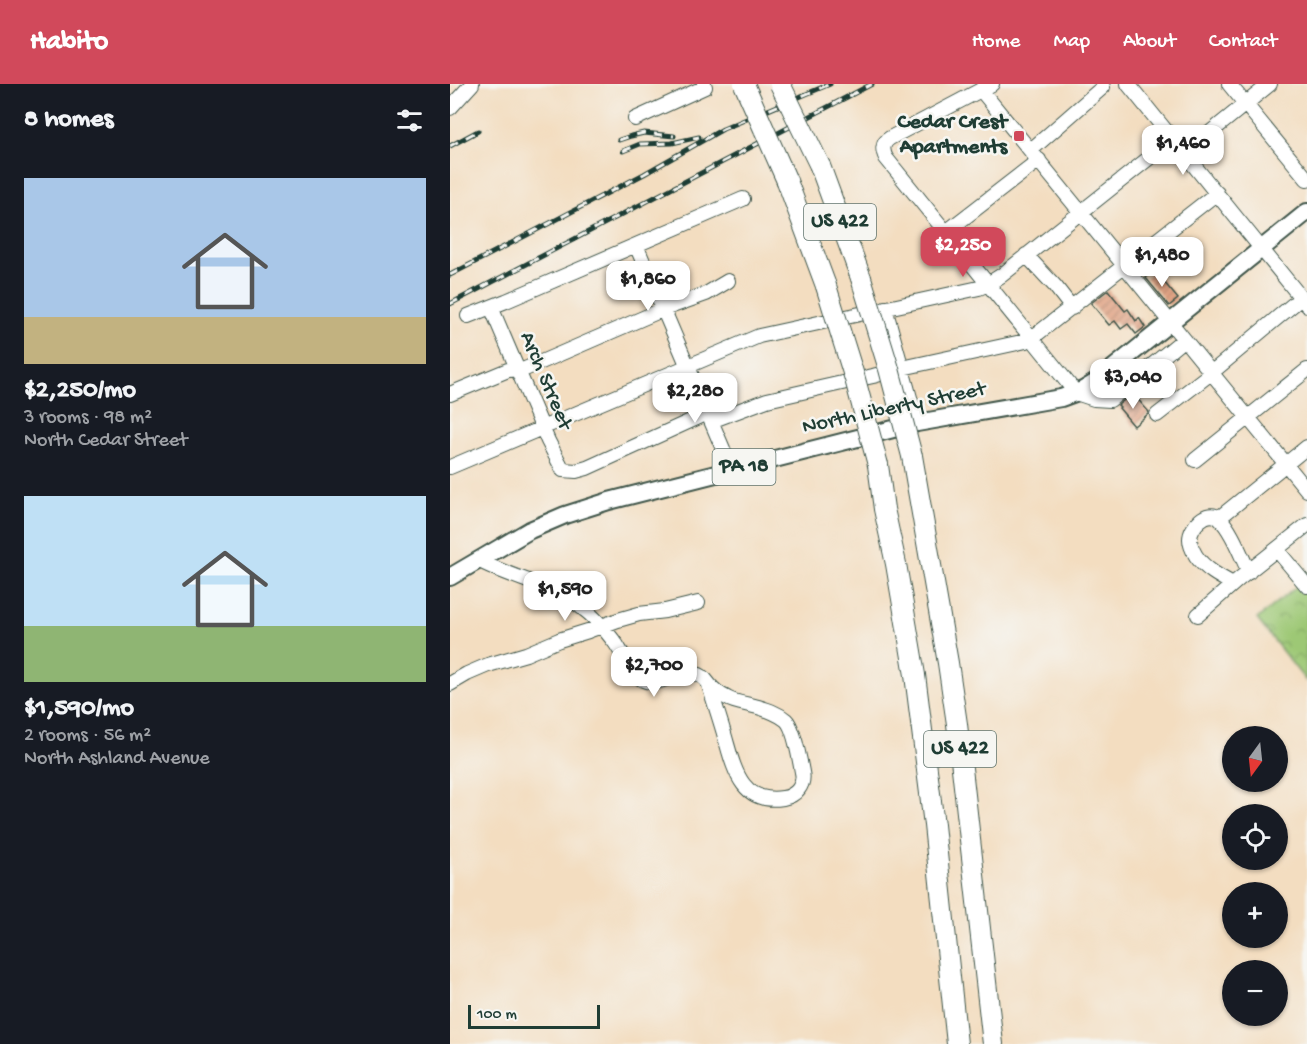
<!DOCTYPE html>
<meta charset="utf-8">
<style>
:root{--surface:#171b24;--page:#20242c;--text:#f1f3f6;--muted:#9ea1a6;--accent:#d1495b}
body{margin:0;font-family:"Gochi Hand",sans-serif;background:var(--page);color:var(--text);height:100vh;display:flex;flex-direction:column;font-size:22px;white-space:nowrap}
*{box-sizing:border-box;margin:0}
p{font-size:20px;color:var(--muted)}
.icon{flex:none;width:33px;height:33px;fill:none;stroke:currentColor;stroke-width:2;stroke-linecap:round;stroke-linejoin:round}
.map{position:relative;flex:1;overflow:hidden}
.details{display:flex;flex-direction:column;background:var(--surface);width:450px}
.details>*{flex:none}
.needle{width:39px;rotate:195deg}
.buttons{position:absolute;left:772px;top:642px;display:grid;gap:12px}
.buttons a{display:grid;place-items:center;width:66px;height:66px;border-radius:50%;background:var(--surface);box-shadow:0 2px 4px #0004;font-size:30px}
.scale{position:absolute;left:18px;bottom:15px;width:132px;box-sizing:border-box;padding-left:6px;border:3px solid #1f3d34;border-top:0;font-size:16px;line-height:21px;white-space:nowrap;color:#1f3d34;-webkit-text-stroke:4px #f6f6f2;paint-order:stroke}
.price{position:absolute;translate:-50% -51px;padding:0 14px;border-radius:12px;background:#fff;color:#222;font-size:20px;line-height:39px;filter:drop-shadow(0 2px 3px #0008)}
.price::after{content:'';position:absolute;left:50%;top:36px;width:18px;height:14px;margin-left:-9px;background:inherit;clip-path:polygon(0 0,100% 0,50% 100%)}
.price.on{background:var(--accent);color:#fff}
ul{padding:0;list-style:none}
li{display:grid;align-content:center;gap:12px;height:318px;padding:0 24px}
li span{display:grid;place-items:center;height:186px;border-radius:0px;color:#555}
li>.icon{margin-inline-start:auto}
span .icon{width:108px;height:108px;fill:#fffc;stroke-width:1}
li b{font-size:26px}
h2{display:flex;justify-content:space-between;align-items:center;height:72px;padding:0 24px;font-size:26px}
header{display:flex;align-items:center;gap:36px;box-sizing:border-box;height:84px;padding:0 30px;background:var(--accent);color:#fff}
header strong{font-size:28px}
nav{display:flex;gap:33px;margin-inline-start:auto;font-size:21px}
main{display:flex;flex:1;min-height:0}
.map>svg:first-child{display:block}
.park{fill:url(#park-crowns);stroke:#5e8254;stroke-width:1.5}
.building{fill:url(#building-hatch)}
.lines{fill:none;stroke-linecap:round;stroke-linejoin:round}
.minor-casing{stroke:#3f5549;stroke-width:16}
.major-casing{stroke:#3f5549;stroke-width:20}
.highway-casing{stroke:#3f5549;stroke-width:22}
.minor{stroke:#fff;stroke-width:14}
.major{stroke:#fff;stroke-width:16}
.highway{stroke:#fff;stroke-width:20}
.rail-casing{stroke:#1f3d34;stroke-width:5}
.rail{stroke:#f6f6f2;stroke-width:3;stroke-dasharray:9;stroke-linecap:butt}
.highway-bridge-casing{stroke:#3f5549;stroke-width:22;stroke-linecap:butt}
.highway-bridge{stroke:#fff;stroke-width:20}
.poi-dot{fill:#d1495b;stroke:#f6f6f2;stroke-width:2}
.labels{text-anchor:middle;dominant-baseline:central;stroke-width:5;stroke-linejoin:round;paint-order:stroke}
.shield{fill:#f6f6f2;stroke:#60746d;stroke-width:1.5}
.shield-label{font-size:21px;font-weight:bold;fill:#1f3d34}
.poi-label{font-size:22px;font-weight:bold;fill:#1f3d34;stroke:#f6f6f2;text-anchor:end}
.street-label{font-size:22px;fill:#1f3d34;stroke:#f6f6f2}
</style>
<header>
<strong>Habito</strong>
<nav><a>Home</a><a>Map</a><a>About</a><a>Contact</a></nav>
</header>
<main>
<section class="details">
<h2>8 homes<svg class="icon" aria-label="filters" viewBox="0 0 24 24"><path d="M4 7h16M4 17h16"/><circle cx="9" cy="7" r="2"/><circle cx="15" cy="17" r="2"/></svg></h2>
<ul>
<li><span style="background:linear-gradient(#a9c7e8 75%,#c2b280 0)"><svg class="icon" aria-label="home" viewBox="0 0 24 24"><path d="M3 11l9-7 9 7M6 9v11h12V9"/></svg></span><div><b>$2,250/mo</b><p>3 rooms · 98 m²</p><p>North Cedar Street</p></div></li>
<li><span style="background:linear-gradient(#bfe0f5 70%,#8fb573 0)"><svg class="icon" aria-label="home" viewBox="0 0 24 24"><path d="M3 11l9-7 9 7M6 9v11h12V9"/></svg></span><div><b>$1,590/mo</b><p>2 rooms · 56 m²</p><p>North Ashland Avenue</p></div></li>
</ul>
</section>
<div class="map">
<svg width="857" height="960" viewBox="0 0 857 960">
<defs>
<pattern id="park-crowns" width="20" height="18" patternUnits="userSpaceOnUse" patternTransform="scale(1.5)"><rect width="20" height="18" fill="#9dc875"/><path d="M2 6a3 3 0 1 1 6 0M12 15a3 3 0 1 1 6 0" fill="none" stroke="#7fa461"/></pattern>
<pattern id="building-hatch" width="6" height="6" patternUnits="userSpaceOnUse" patternTransform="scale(1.5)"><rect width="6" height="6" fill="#e2a485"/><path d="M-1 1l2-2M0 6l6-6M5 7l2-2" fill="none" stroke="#b7876e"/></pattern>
</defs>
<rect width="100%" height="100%" fill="#f6f6f2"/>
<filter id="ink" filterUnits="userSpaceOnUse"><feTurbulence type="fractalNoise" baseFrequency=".0167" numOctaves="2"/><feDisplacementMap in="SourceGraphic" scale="12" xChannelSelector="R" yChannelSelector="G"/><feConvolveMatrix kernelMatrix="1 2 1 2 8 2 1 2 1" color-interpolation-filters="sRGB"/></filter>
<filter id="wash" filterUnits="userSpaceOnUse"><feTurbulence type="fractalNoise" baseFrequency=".008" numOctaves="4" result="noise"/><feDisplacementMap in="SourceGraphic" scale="24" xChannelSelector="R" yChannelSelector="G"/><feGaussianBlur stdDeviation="1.35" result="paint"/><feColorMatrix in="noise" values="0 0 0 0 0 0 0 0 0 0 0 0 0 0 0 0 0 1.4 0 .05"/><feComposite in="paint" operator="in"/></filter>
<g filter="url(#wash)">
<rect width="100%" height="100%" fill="#f3ddc0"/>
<path class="park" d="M851,499L857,507L856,597L807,535Z"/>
<g id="blocks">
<path class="building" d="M704,186L728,215L719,222L696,194Z
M658,206L675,227L678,225L686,237L689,234L695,243L686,250L678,240L671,245L665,237L659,241L641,219Z
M684,311L699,328L698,330L684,342L669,324L670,323L668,321L678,313L680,315Z"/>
</g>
</g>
<g filter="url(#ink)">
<use href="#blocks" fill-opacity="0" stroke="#3f5549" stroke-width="1.5"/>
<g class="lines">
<defs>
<path id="minor" d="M542,0L440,54C432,59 432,66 436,74L626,309L644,315L660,316L734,255
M678,0L857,221
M779,0L857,95
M531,6L857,406
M0,24L22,0
M185,35L255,3L254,0
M581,66L653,3
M735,69L820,0
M496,148L589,76
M186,161L282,386
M576,171L605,202L622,224
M41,223L98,357L113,386L126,387L137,384L258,329
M435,224L467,339
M18,232L56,217L293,115
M0,310L58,286L75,285L214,225L256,210L278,197
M707,331L761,289L851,214
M261,337L317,316L423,292L452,284L576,257L582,254L767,109
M745,376L857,286
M0,383L309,252L529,204L538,200L552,191L723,55
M769,434L857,363
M827,466L857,502
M28,476C62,495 105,501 135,526C147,535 157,548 166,560C172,569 183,591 193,596C210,604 223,587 241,589C250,590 254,593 259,600C263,605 271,611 277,614C285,619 298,620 308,623C318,626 328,629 336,636C344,643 350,677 352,688C355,701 346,712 333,714C291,721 284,684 275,653C270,635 264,618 259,601
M783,500C770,493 755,485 746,472C743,467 740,461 740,455C740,443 757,424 769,434C782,446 791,472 799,488
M748,531L789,495L857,441
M0,600L17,590L38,581L76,570L109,556L138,547L168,536L189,530L215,527L248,519"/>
<path id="major" d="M0,493L80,446L115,431L159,417L467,339L611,314L633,306L646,298L857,128"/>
<path id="highway" d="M370,82L411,194
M337,97L376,202
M462,372L498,579L507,640L543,960
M428,381L434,425L446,480L465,591L484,741L507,960"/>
</defs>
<use href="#minor" class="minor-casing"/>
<use href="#major" class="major-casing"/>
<use href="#highway" class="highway-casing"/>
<use href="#minor" class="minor"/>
<use href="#major" class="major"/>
<use href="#highway" class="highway"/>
<defs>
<path id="rail" d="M169,56L181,52L194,49L224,52
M0,62L28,47
M173,67L190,60L222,59L249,53
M0,191L194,90L273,45L380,0
M0,220L422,0"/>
</defs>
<use href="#rail" class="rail-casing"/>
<use href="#rail" class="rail"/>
<defs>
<path id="highway-bridge" d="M294,0L337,97
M330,0L370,82
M411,194L439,285L462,372
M376,202L405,295L428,381"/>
</defs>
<use href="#highway-bridge" class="highway-bridge-casing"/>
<use href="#highway-bridge" class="highway-bridge"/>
</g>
</g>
<rect class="poi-dot" x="563" y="46" width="12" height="12" rx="3"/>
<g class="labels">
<g class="shield">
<rect x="354" y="120" width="72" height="36" rx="4.5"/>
<rect x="262.5" y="365" width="63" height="36" rx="4.5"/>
<rect x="474" y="647" width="72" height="36" rx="4.5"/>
</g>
<g class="shield-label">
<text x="390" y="138">US 422</text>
<text x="294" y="383">PA 18</text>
<text x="510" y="665">US 422</text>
</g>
<g class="poi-label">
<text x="557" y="39">Cedar Crest<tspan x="557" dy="25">Apartments</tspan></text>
</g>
<g class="street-label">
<text transform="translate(95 297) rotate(67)">Arch Street</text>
<text transform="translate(444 325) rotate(-12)">North Liberty Street</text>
</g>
</g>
</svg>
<div class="buttons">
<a><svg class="needle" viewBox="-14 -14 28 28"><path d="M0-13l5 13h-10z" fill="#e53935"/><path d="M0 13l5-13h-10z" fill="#9ea1a6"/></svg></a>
<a><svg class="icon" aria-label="locate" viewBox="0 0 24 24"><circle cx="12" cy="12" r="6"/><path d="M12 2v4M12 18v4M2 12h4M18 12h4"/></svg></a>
<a>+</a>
<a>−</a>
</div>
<div class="scale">100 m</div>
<b class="price" style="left:733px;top:92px">$1,460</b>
<b class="price on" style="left:513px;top:194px">$2,250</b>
<b class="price" style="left:712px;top:204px">$1,480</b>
<b class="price" style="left:198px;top:228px">$1,860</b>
<b class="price" style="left:683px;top:326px">$3,040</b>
<b class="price" style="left:245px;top:340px">$2,280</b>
<b class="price" style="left:115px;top:538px">$1,590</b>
<b class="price" style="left:204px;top:614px">$2,700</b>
</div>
</main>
